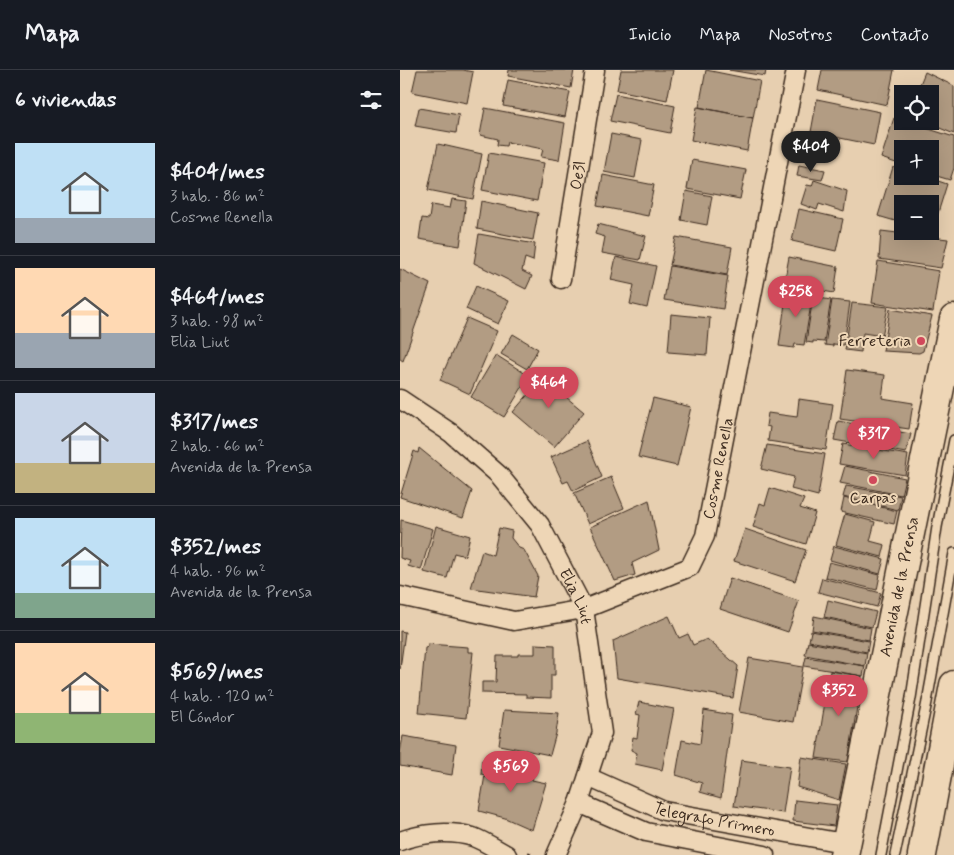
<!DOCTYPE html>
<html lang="es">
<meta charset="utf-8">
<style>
:root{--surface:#171b24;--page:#242831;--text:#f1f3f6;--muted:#9ea1a6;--line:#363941;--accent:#d1495b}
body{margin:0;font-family:Mynerve,sans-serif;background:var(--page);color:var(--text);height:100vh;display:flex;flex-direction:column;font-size:19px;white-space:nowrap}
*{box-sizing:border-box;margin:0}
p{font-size:16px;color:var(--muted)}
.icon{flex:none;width:28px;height:28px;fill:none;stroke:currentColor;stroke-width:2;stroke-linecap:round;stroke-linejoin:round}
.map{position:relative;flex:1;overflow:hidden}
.details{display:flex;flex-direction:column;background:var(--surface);width:400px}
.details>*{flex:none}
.fabs{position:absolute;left:494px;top:15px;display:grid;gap:10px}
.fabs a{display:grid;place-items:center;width:45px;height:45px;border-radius:0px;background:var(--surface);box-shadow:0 5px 20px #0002;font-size:25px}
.price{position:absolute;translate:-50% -42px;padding:0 11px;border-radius:18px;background:var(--accent);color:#fff;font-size:16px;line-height:32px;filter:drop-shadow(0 1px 2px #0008)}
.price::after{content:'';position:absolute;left:50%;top:30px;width:15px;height:11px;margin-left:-8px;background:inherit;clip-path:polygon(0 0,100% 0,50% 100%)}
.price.active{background:#222;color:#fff}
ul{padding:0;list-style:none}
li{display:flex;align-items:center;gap:15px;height:125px;padding:0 15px}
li+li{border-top:1px solid var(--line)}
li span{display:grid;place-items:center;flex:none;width:140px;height:100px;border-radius:0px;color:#555}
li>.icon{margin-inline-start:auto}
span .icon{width:60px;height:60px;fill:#fffc;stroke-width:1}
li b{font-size:21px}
h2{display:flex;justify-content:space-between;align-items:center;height:60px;padding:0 15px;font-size:21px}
header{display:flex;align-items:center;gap:30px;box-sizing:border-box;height:70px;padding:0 25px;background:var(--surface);border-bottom:1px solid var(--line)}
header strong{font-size:24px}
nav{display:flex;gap:28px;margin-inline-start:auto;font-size:18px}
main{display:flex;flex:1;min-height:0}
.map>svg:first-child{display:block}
.building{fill:#b29c83;stroke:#3b2a1e}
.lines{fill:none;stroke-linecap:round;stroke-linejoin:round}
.service-casing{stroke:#3b2a1e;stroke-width:12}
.minor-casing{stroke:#3b2a1e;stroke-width:21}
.primary-casing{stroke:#3b2a1e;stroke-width:31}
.path{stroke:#3b2a1e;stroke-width:3;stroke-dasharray:5 4;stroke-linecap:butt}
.service{stroke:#eed6b6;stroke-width:9}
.minor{stroke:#eed6b6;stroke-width:18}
.primary{stroke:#eed6b6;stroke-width:28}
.poi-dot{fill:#d1495b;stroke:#eed6b6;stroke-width:2}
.labels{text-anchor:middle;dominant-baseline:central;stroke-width:4;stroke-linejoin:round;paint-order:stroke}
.street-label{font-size:16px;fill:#3b2a1e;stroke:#eed6b6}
.poi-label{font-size:16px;fill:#3b2a1e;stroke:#eed6b6;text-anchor:end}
</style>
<header>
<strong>Mapa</strong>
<nav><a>Inicio</a><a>Mapa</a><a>Nosotros</a><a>Contacto</a></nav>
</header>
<main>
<section class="details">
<h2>6 viviendas<svg class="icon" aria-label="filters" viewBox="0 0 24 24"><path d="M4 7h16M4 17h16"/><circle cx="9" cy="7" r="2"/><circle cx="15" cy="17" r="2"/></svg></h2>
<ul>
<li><span style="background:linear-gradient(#bfe0f5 75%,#9aa5b1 0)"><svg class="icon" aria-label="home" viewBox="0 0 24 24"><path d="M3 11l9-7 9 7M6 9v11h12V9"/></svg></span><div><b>$404/mes</b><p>3 hab. · 86 m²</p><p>Cosme Renella</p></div></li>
<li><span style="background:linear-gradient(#ffd9b3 65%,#9aa5b1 0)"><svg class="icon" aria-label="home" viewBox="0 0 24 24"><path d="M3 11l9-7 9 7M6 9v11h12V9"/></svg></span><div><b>$464/mes</b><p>3 hab. · 98 m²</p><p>Elia Liut</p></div></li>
<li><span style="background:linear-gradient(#c9d6e8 70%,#c2b280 0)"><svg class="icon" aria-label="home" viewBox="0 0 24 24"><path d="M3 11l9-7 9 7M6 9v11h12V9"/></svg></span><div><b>$317/mes</b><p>2 hab. · 66 m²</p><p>Avenida de la Prensa</p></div></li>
<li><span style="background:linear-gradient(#bfe0f5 75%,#7fa58c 0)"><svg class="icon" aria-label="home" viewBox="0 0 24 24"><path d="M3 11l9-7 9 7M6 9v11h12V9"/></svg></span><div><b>$352/mes</b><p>4 hab. · 96 m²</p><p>Avenida de la Prensa</p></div></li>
<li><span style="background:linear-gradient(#ffd9b3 70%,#8fb573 0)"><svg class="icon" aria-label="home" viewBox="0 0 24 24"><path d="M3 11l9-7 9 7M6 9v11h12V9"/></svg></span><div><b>$569/mes</b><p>4 hab. · 120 m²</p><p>El Cóndor</p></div></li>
</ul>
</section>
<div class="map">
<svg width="554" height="785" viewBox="0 0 554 785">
<rect width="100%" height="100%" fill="#e7cfb0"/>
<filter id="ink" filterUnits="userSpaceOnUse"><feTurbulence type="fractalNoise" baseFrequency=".02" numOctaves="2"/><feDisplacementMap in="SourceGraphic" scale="10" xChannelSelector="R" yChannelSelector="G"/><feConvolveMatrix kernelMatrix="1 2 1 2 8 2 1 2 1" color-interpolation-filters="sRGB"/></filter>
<g filter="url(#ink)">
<path class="building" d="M17,0H63L73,2L67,33L12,22Z
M109,0H174L171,18L108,6Z
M221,0H273L267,30L217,20Z
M306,0L360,11L353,48L299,37Z
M329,0H366L365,6Z
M422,0H494L487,35L418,20Z
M525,2L554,16V64L523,51H530V24H516Z
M108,10L170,22L165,47L103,36Z
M216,24L275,36L270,63L210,51Z
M417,29L480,42L474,75L411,62Z
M297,37L353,48L347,81L291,70Z
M19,38L59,45L56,63L15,56Z
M85,38L165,53L159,90L141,87L143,79L107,72L106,76L97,75L98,69L80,65Z
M494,48L554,67V98L550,110L530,104V79H502V95L481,88Z
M211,64L242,70L235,108L204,102Z
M38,74L82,84L73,129L28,120Z
M89,83L144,93L137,131L82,120Z
M292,90L346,100L340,129L287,119Z
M399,95L425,100L422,110L397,106Z
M493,97L502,100V106H523L547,114L532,162L530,161V134H502V153L478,146Z
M203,105L254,115L248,146L197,136Z
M414,110L447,121L444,142L419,134L417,140L401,134L407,115L412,116Z
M286,121L312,126L307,155L281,150Z
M52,129L66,131L60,176L19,169L22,148L29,149L31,135L50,138Z
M81,131L138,143L133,170L77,159Z
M399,139L443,149L436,181L392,171Z
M198,154L246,166L240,190L202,183L205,167L195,164Z
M481,161L548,169L541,198L479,189Z
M79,164L135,174L133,191L125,188L122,201L132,206L126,219L74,193Z
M276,167L332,177L327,205L270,195Z
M216,187L256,196L247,238L230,234L234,215L211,210Z
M389,187L438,197L434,223L384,214Z
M478,191L539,201L533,242L472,233Z
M270,196L328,206L323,239L264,230Z
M0,199L30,214L3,291L0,289Z
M76,216L109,231L98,254L66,239Z
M387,219L413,223L404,275L395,274L394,278L379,276Z
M413,227L431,230L424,272L413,271V273L406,272Z
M432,230L450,232L444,275L433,274V276L425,275Z
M452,233L488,237L482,266L463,263L461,282L445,280Z
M490,239L532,246L523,281L519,283L483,281Z
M271,244L310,248L307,285L268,282Z
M67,248L97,261L70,324L40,310Z
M113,264L138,279L127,299L101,284Z
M96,285L129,306L104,347L71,327Z
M150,299L167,314L160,322L184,342L154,377L113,342Z
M447,300L485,305L482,328L513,333L509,359L440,349Z
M253,328L291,337L277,396L238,387Z
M399,329L433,334L426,380L368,371L370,357L366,356L368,343L397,347Z
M438,351L511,364L506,383L434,370Z
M187,371L202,407L173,421L168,411L163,413L151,387Z
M443,374L508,385L505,405L439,394Z
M367,375L425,384L418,426L391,419L394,407L361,399Z
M19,378L72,421L63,448L0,427L14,381L18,383Z
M445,396L505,408L501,425L440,413Z
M211,407L224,438L188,454L174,423Z
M446,416L501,426L498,440L443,427Z
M370,418L404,429L400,438L415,443L406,474L353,457L360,433L365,435Z
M444,428L497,441L494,454L441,442Z
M249,430L259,480L232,493L235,505L215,511L190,457Z
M445,444L475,452L470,471L485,475L482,487L436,475Z
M1,450L33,459L21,500L8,496L10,491L0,488Z
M36,456L70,466L65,486L54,483L47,508L24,502Z
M99,458L112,461L111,468L119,478L124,480L138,506L134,527L71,518L82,481L93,485Z
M345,459L406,480L395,511L334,491Z
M434,476L484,489L480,504L430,490Z
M429,492L480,505L477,520L425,507Z
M330,508L399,531L388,562L320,539Z
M422,508L481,523L477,537L418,522Z
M428,530L476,542L472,557L424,547Z
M269,546L279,568L288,564L293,575L307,569L338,596L333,628L217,608L213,571Z
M414,546L471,558L469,570L412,560Z
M0,561L5,562L0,599Z
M411,561L469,571L467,582L409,571Z
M408,572L467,583L465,596L405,585Z
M28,574L68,577V582H73L66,648L19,643L25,578L28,577Z
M135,574L155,575V605H151V628L126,627V624L82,623V612H96L97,586H118V584H135Z
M406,587L465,596L463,606L404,596Z
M349,588L403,597L393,652L339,642Z
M430,601L462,606L448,692L416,688Z
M239,632L274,639L262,700L235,694L237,683L231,680L233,667L237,668L240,645L236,644Z
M104,640L159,643L156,663L150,685L99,675Z
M304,640L332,645L321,728L300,722L302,713L276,705L282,670L300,674Z
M3,666L56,675L52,705L0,696V683Z
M401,687L446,694L439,730L397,717Z
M82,690L134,701L132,710L146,713L132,760L105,748L79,741L85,705L81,704Z
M341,690L390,697L383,743L334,736Z
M395,730L437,735L434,756L393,751Z"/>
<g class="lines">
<defs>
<path id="service" d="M481,785L511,628L537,457L554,370
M495,785L527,632L554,483"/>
<g id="minor">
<path id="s1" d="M161,209L195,0"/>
<path id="s2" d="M0,329L51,363L99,405L140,455L184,539L202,663L179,733L156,785"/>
<path id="s3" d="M0,526L114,551L184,539L290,497L305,466L396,0"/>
<path id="s4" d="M188,707L264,741L432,771L447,772"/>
<path d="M179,733L246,762L365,785"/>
<path d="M0,771C22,763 50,760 73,767C84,771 96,779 107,785"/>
</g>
<g id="primary">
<path id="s5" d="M444,785L554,249"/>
<path d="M522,785L554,615"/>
</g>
</defs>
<use href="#service" class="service-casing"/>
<use href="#minor" class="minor-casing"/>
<use href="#primary" class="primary-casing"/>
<path class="path" d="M129,784L130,782"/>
<use href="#service" class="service"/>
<use href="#minor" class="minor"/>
<use href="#primary" class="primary"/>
</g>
</g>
<g class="poi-dot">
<circle cx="521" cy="271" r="5"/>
<circle cx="473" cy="410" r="5"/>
</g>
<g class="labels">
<g class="street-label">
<text stroke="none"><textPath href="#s1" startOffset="105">Oe3l</textPath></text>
<text stroke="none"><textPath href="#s3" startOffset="405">Cosme Renella</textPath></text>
<text stroke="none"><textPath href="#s5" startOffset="274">Avenida de la Prensa</textPath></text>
<text stroke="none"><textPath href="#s2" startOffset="270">Elia Liut</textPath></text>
<text stroke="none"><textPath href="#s4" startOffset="134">Telegrafo Primero</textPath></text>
</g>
<g class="poi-label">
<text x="511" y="271">Ferreteria</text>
<text x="473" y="428" text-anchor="middle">Carpas</text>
</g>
</g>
</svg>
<div class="fabs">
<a><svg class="icon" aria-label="locate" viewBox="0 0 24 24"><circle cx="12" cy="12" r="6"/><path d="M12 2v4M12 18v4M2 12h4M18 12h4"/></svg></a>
<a>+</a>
<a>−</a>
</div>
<b class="price active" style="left:411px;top:103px">$404</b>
<b class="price" style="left:396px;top:248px">$258</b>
<b class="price" style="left:149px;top:339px">$464</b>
<b class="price" style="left:474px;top:390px">$317</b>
<b class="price" style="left:439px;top:647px">$352</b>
<b class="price" style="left:111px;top:723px">$569</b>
</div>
</main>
